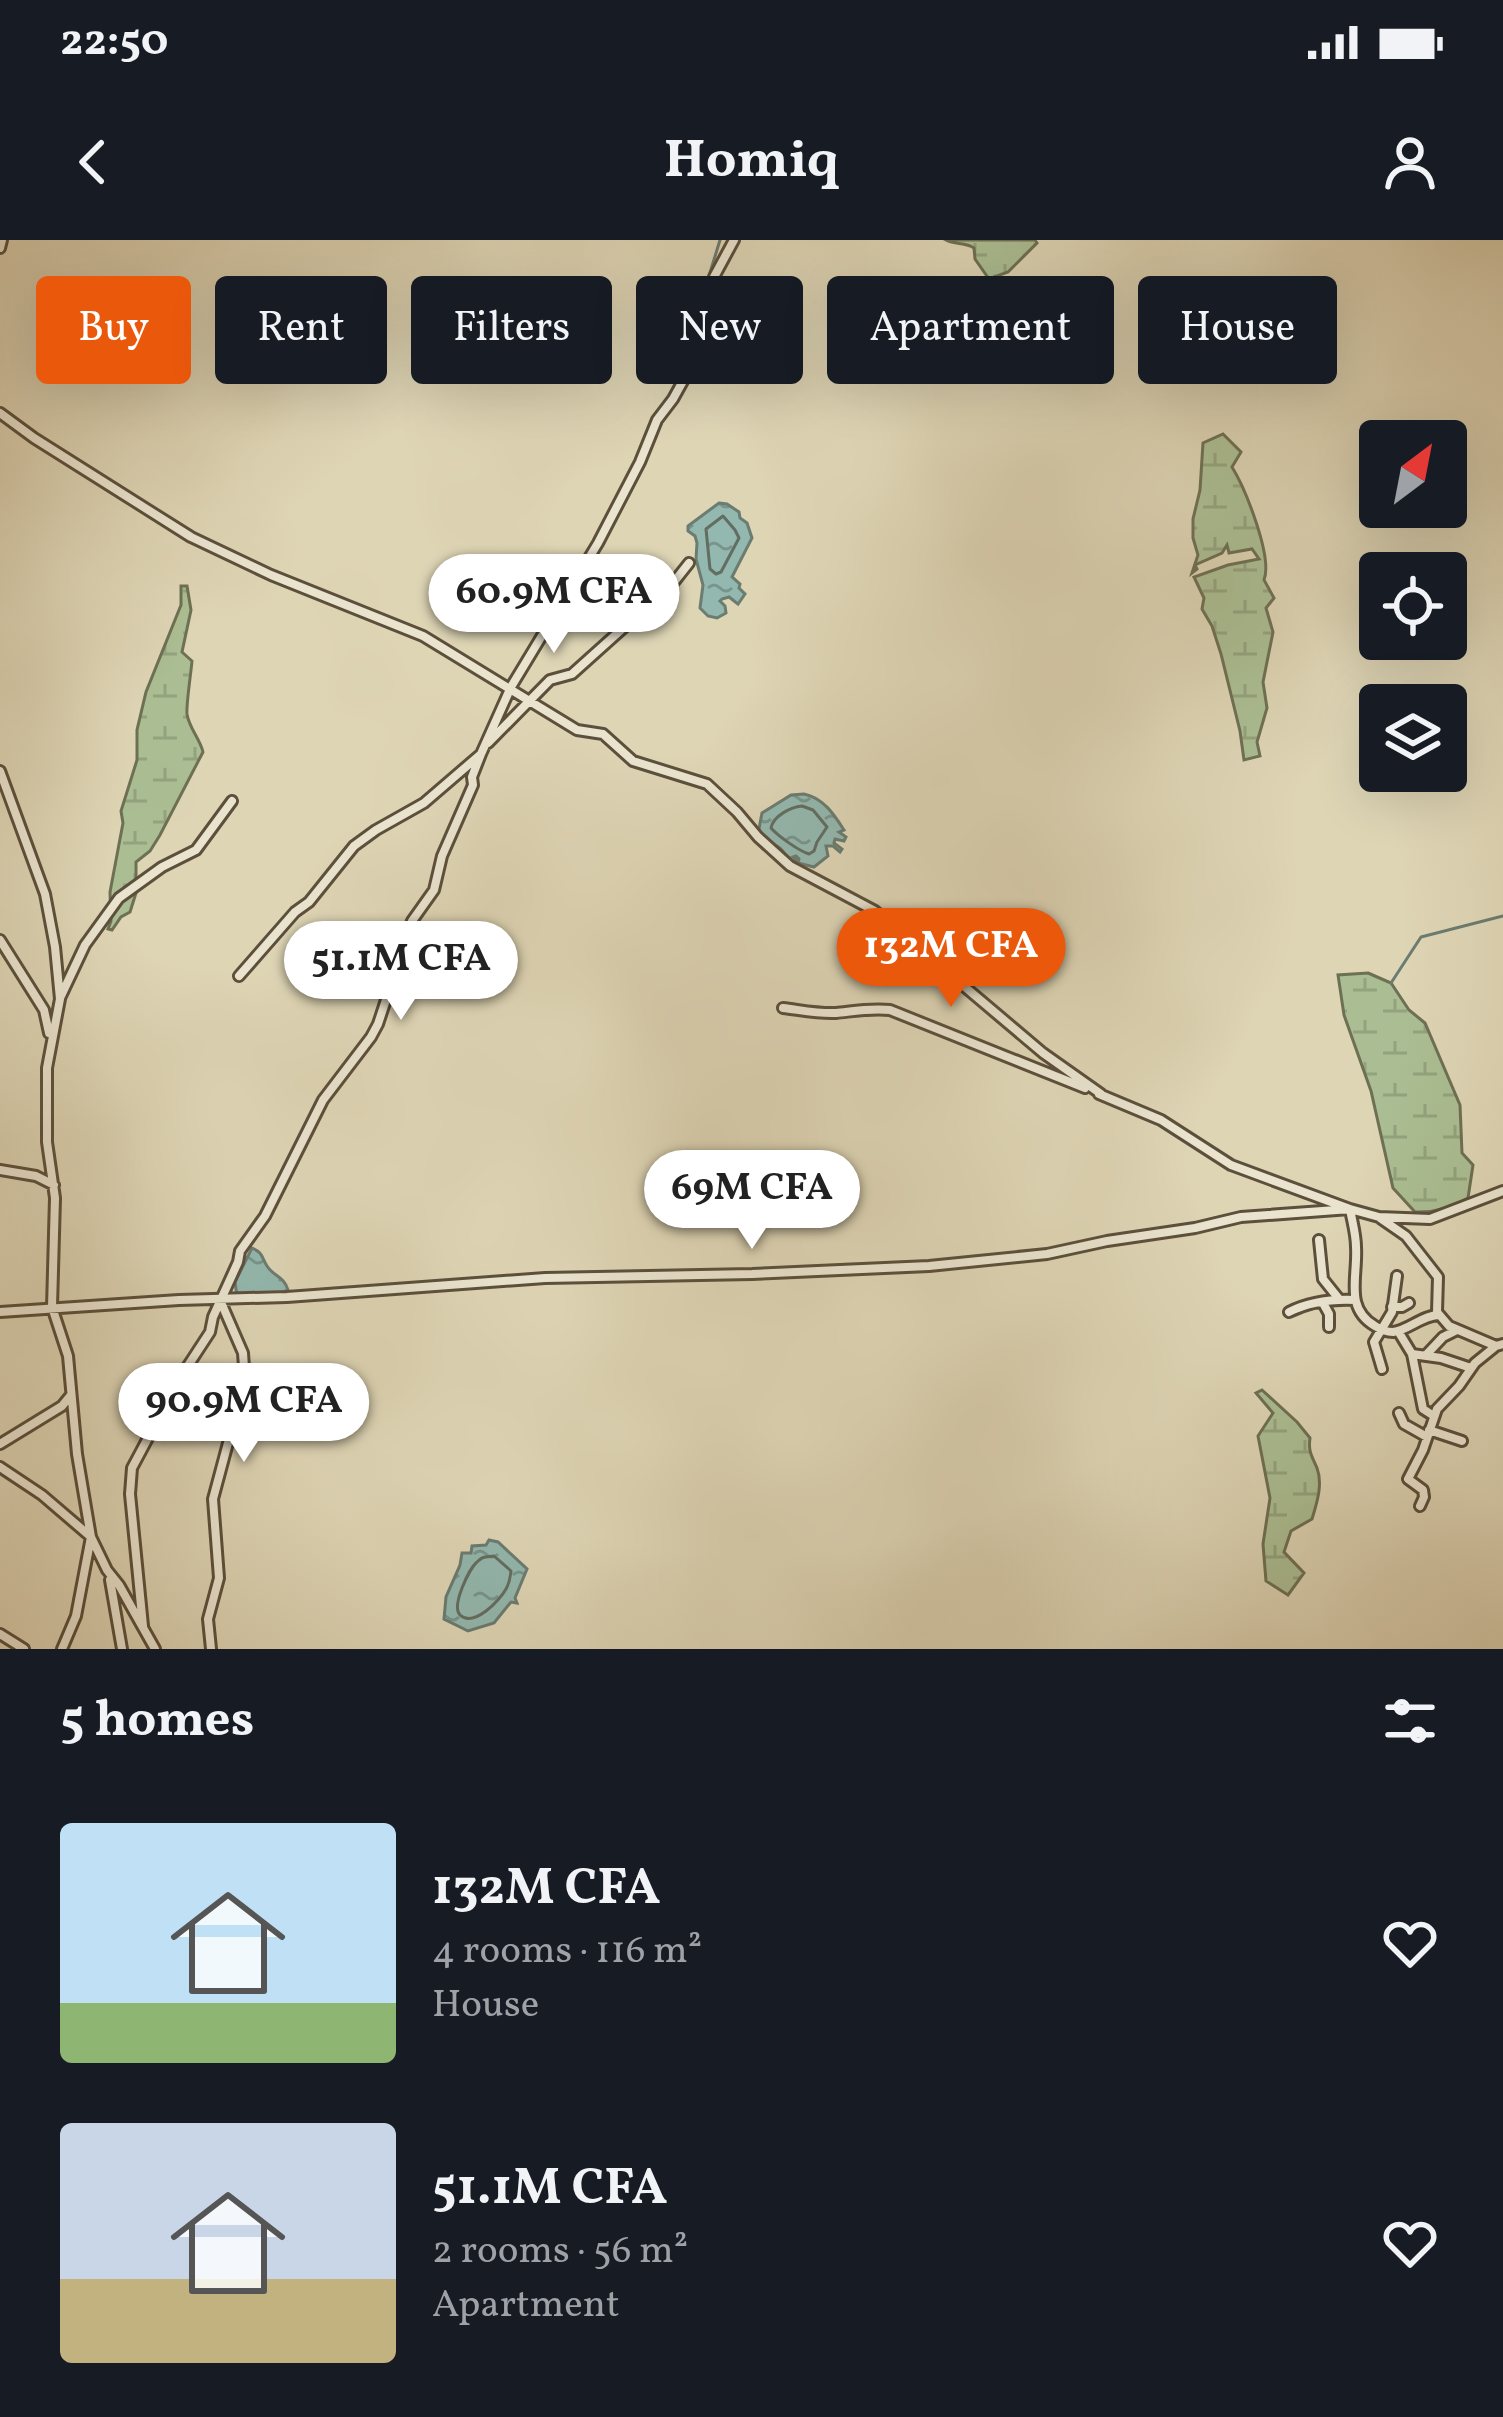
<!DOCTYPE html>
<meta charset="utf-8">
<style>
:root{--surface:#171b24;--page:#242831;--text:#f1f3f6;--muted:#9ea1a6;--accent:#ea580c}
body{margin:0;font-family:Vollkorn,serif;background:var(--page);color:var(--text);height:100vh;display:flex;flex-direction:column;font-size:45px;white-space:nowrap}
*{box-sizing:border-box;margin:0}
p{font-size:39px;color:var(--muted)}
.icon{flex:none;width:66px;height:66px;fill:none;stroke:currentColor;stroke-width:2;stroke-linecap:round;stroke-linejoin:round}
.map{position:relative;height:1409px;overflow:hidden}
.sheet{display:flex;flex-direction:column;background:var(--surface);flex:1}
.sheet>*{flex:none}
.hud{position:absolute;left:36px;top:36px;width:1431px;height:108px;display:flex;gap:24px}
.needle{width:78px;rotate:32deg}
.tools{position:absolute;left:1359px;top:180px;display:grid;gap:24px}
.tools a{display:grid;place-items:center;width:108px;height:108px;border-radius:12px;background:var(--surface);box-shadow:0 12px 48px #0002;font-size:60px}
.price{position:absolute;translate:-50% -102px;padding:0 27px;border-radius:42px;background:#fff;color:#222;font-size:39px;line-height:78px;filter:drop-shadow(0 3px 6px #0008)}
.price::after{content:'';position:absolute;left:50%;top:72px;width:36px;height:27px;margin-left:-18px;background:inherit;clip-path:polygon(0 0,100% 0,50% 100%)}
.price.current{background:var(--accent);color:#fff}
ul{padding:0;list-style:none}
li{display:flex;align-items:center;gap:36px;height:300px;padding:0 60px}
li span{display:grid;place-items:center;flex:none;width:336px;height:240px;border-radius:12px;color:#555}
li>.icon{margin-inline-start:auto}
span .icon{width:144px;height:144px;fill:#fffc;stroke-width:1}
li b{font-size:51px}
h2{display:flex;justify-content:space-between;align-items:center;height:144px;padding:0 60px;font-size:51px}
.tag{padding:0 42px;border-radius:12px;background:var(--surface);box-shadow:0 12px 48px #0002;font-size:42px;line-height:108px}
.tag.current{background:var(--accent);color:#fff}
.status{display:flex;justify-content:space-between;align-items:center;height:84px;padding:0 60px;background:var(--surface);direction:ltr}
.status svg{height:33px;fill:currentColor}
header{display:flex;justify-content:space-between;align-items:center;height:156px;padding:0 60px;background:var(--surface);font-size:54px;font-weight:700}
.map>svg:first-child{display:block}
.wetland{fill:url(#wetland-marsh);stroke:#6e7054;stroke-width:3}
.water{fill:url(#water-ripples);stroke:#6b7c71;stroke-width:3}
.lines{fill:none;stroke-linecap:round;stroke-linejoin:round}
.shore{stroke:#626e62;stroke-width:3}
.stream{stroke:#6b7c71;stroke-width:3}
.street-casing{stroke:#5c503c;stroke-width:14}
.street{stroke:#eae4cf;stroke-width:8}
</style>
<div class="status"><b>22:50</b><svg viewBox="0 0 49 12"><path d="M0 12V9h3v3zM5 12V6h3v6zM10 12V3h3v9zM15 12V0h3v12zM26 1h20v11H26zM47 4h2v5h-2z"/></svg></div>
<header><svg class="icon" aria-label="back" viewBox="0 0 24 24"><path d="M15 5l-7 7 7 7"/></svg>Homiq<svg class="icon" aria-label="person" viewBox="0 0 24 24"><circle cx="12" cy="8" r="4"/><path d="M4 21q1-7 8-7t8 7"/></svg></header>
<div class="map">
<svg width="1503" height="1409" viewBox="0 0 1503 1409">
<defs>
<pattern id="wetland-marsh" width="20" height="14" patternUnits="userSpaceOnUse" patternTransform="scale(3)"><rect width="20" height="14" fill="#abbe93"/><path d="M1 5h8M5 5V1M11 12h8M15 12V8" fill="none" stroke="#93a37e"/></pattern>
<pattern id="water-ripples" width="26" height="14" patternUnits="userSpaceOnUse" patternTransform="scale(3)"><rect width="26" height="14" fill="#93b8af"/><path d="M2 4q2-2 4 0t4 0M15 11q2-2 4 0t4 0" fill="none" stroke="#78958d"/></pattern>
</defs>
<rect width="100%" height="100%" fill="#ded5b5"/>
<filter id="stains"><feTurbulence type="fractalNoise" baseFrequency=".00167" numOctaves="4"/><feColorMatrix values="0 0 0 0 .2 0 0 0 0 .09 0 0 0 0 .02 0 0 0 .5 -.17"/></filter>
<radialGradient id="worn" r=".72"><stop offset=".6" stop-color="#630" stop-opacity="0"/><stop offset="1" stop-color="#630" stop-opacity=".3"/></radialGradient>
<path class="wetland" d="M946,0H1035L1037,3L1008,32L989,39L975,19L974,8C965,2 955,5 946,0Z
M1223,194L1241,212L1232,227C1245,248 1273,317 1264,340L1274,358L1266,368L1273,392L1263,442L1267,468L1257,502L1260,516L1244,520L1240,491L1221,414L1212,386L1202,369L1204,358L1194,337L1228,325L1259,319L1252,309L1229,313L1227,305L1222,313L1195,325L1197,329L1192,333L1198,315L1193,298V279L1200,250L1203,203Z
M181,346H187L191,370L182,412L192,421C191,433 186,465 187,474C189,488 200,499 203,512L160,595L150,611L136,622V653L130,672L121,677L112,690L108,689L111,681L110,652L123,583L121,571L137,520V490L146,452L181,365Z
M1368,733L1391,743L1409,770L1425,783L1460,865L1462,913L1473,925L1468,958C1451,968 1435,973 1415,972L1393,948L1371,851L1344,775L1338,735Z
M1262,1150L1297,1182L1310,1198C1308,1212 1312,1216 1317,1228C1323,1244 1317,1263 1312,1279L1291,1291L1284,1312L1304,1333L1288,1355L1266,1341L1263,1304L1270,1258L1258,1196L1273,1173L1256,1153Z"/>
<path class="water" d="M719,263L727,264L739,272L740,278L747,283L752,298L732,337L740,344L739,348L745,354L738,364L729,357L722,359L720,361L725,366L726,373L717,378L708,376L700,368L703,345L696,319L697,303L695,296L688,291V286Z
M804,554C824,558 835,576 844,590L839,592L846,597L844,601L835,599L834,603L842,609L840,612L833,606H826L828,616L814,627L798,623L799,619L796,616L793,617L796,620L793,625C788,620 786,614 781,609C773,603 765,601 758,594L762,573L791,555Z
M252,1008C263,1013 261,1016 267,1026C274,1037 284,1036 288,1050L278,1054L237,1057L235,1042Z
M489,1300L498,1302L527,1329L515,1358L517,1363L511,1362L494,1383L468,1391L444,1379L446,1357L460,1325L462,1313H471L472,1306L486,1305Z"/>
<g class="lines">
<path class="shore" d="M723,276L735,290L739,298L721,332L716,334L710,329L706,289Z
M802,566L813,570L827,587L817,602L814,611L809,614C799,611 778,596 771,588C773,576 791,567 802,566Z
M494,1316L511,1331C510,1338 510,1342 506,1349C500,1360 474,1388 460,1375C451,1366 469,1329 477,1322C483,1316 485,1317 494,1316Z"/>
<path class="stream" d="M701,62L720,0
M1391,743L1421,697L1503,676"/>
<defs>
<path id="street" d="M0,8L2,0
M0,173L34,198L191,297L271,335L423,396L577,490L603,494L633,521L707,544L737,572L758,597L790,626L875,671L1043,813L1101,854
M488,503L550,440L572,434L631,381L659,361L689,323
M0,531L45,654L55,707L60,759L47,828V902L55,958L52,1067L68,1116L77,1214L91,1297L76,1376L62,1409
M0,700L44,770L49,793
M239,736L295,672L309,662L354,606L376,590L424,563L481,514L511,447L598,303L640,222L657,180L673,159L698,114L710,71L714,37L734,0
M60,758L85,705L119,658L162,627L196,610L232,561
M783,768C800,770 819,774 836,773C855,771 870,768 890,770L1085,848
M1099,854L1161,880L1231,925L1350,969C1352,981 1356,994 1356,1007C1358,1037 1344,1068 1375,1086C1381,1090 1386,1092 1393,1092C1409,1090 1421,1076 1438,1075
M0,930L36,936L54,945
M1380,978L1406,996L1438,1037L1437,1072L1449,1086L1496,1106L1503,1104
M1319,1000L1323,1039L1339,1059
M1323,1063L1329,1074V1087
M1392,1067H1402L1409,1063
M0,1072L179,1060L287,1057L545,1038L752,1034L929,1026L1047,1014L1107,1001L1195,988L1241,977L1350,969L1379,977L1430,979L1503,951
M1289,1072C1309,1062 1333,1059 1355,1060
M1398,1091L1412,1114L1423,1169L1434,1176
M1412,1114L1441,1118L1471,1128
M1426,1115L1443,1097L1457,1090
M1382,1129L1374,1102L1392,1072L1397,1036
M1399,1173L1404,1184L1427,1197
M1429,1190L1462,1201
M0,1204L62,1166L71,1155
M0,1227L42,1255L91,1297L107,1330L119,1345L155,1409
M1420,1266L1424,1257L1423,1250L1408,1239L1423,1210L1437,1169L1459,1146L1475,1123L1496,1106
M110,1340L122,1409
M143,1386L130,1254L132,1228L180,1138L210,1092L213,1077L238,1022L240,1011L265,976L323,860L371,797L378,784L412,681L434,650L442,616L473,545L472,537L481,514
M0,1394L24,1409
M211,1409L208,1379L219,1338L213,1259L228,1203L246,1155L243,1113L220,1060"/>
</defs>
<use href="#street" class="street-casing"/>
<use href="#street" class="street"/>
</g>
<rect width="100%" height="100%" filter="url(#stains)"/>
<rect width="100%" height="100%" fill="url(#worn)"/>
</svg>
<div class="tools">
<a><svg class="needle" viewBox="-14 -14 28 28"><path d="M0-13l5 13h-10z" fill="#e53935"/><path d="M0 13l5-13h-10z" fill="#9ea1a6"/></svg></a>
<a><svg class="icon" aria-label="locate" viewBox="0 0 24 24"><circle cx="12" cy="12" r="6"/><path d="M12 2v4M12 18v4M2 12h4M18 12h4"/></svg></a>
<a><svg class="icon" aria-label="layers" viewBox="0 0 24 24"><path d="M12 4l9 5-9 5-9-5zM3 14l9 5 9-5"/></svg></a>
</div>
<b class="price" style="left:554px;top:416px">60.9M CFA</b>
<b class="price current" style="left:951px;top:770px">132M CFA</b>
<b class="price" style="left:401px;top:783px">51.1M CFA</b>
<b class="price" style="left:752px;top:1012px">69M CFA</b>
<b class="price" style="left:244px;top:1225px">90.9M CFA</b>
<div class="hud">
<a class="tag current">Buy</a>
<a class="tag">Rent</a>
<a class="tag">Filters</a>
<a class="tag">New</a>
<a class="tag">Apartment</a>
<a class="tag">House</a>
</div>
</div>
<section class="sheet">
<h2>5 homes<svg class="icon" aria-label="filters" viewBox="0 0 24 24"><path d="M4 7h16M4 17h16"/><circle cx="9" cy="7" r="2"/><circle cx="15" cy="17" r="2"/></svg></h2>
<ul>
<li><span style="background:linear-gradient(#bfe0f5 75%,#8fb573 0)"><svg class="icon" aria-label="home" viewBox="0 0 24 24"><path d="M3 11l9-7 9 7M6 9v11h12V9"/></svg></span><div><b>132M CFA</b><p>4 rooms · 116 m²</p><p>House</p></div><svg class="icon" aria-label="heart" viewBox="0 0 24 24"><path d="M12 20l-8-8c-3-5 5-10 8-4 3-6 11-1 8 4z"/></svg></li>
<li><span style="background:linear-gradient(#c9d6e8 65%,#c2b280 0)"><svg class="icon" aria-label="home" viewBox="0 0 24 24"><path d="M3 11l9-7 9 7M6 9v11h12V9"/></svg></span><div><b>51.1M CFA</b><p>2 rooms · 56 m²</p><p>Apartment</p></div><svg class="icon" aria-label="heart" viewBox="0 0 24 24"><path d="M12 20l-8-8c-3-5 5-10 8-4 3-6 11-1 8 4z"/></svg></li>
</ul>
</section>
